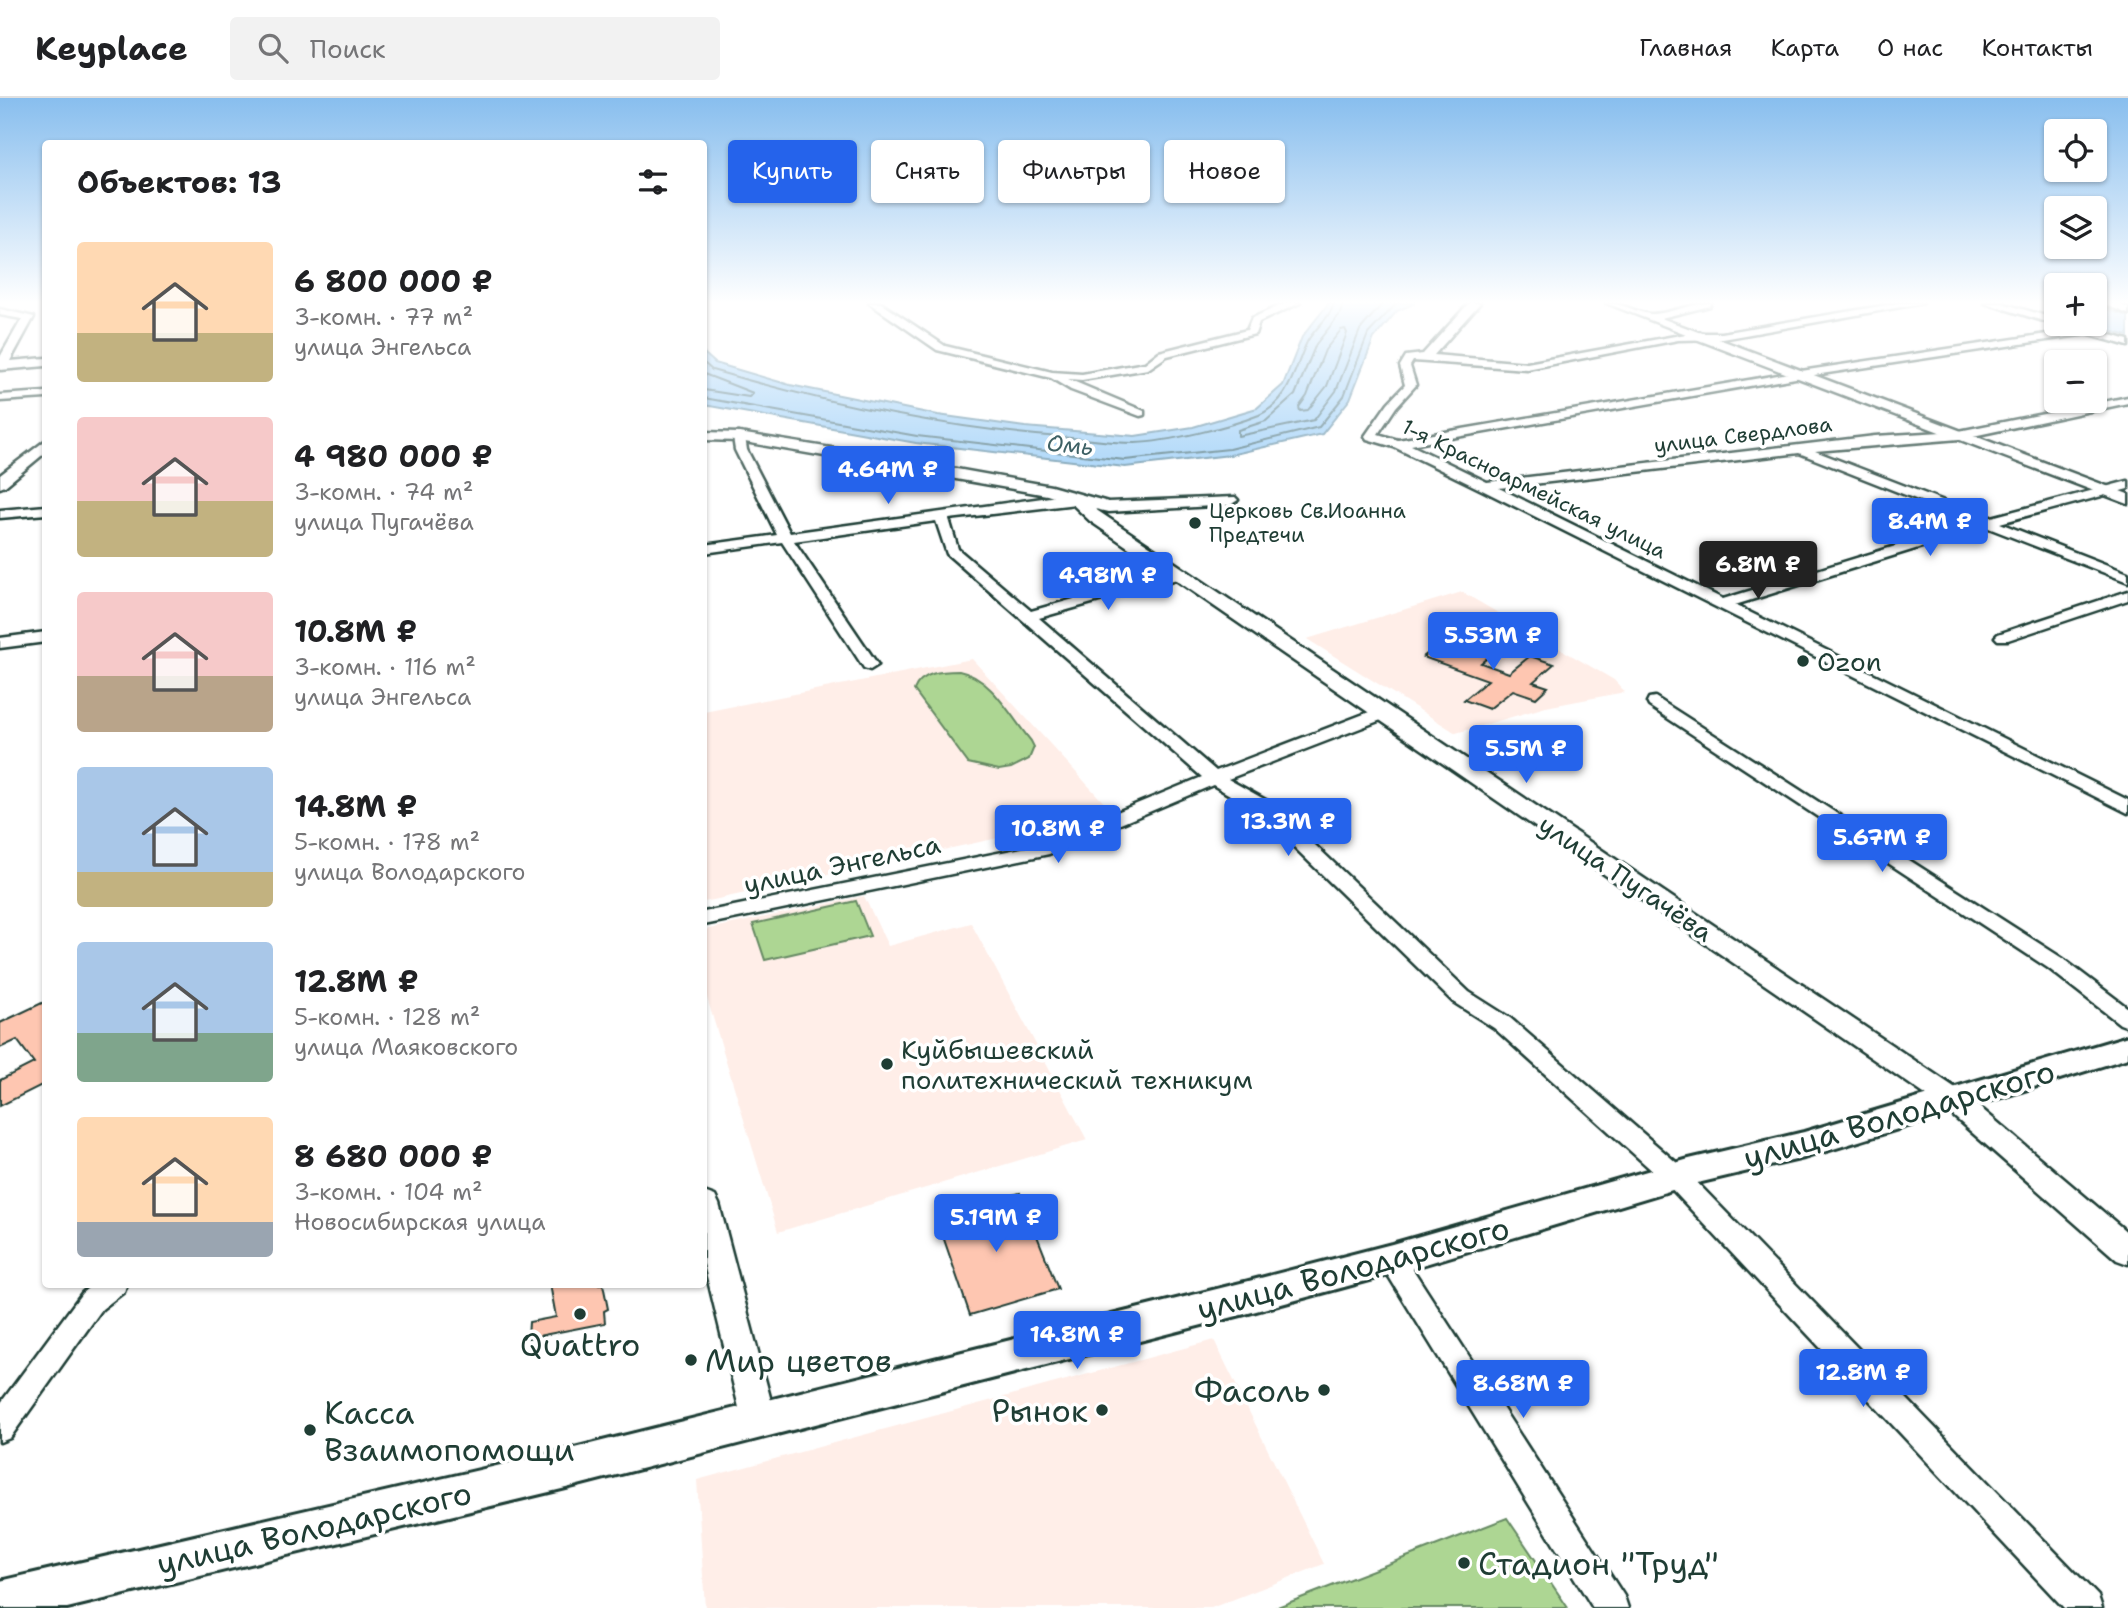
<!DOCTYPE html>
<html lang="ru">
<meta charset="utf-8">
<style>
:root{--surface:#fff;--page:#f2f2f2;--text:#202124;--muted:#757577;--line:#e0e0e0;--accent:#2563eb}
body{margin:0;font-family:"Shantell Sans",sans-serif;background:var(--page);color:var(--text);height:100vh;display:flex;flex-direction:column;font-size:26px;white-space:nowrap}
*{box-sizing:border-box;margin:0}
p{font-size:23px;color:var(--muted)}
.icon{flex:none;width:38px;height:38px;fill:none;stroke:currentColor;stroke-width:2;stroke-linecap:round;stroke-linejoin:round}
.map{position:relative;flex:1;overflow:hidden}
.drawer{position:absolute;left:42px;top:42px;width:665px;height:1148px;display:flex;flex-direction:column;background:var(--surface);border-radius:7px;box-shadow:0 2px 5px #0004}
.drawer>*{flex:none}
.top-card{position:absolute;left:728px;top:42px;width:665px;height:63px;display:flex;gap:14px}
.fabs{position:absolute;left:2044px;top:21px;display:grid;gap:14px}
.fabs a{display:grid;place-items:center;width:63px;height:63px;border-radius:7px;background:var(--surface);box-shadow:0 2px 5px #0004;font-size:35px}
.price{position:absolute;translate:-50% -60px;padding:0 16px;border-radius:7px;background:var(--accent);color:#fff;font-size:23px;line-height:46px;filter:drop-shadow(0 2px 4px #0008)}
.price::after{content:'';position:absolute;left:50%;top:42px;width:21px;height:16px;margin-left:-10px;background:inherit;clip-path:polygon(0 0,100% 0,50% 100%)}
.price.current{background:#222;color:#fff}
ul{padding:0;list-style:none}
li{display:flex;align-items:center;gap:21px;height:175px;padding:0 35px}
li span{display:grid;place-items:center;flex:none;width:196px;height:140px;border-radius:7px;color:#555}
li>.icon{margin-inline-start:auto}
span .icon{width:84px;height:84px;fill:#fffc;stroke-width:1}
li b{font-size:30px}
h2{display:flex;justify-content:space-between;align-items:center;height:84px;padding:0 35px;font-size:30px}
.tag{padding:0 24px;border-radius:7px;background:var(--surface);box-shadow:0 2px 5px #0004;font-size:24px;line-height:63px}
.tag.current{background:var(--accent);color:#fff}
header{display:flex;align-items:center;gap:42px;box-sizing:border-box;height:98px;padding:0 35px;background:var(--surface);border-bottom:2px solid var(--line)}
header strong{font-size:33px}
nav{display:flex;gap:38px;margin-inline-start:auto;font-size:24px}
.search{width:490px;height:63px;background:var(--page);display:flex;align-items:center;gap:18px;box-sizing:border-box;padding:0 24px;border-radius:7px;color:var(--muted);font-size:26px}
.map>svg:first-child{display:block}
.built{fill:#ffeee8}
.green{fill:#add693;stroke:#668a64;stroke-width:2}
.water{fill:#99cdf7;stroke:#6893a9;stroke-width:2}
.lines{fill:none;stroke-linecap:round;stroke-linejoin:round}
.shore{stroke:#507782;stroke-width:2}
.building{fill:#fec6b1;stroke:#1f3d34;stroke-width:2}
.minor-casing{stroke:#1f3d34;stroke-width:5}
.tertiary-casing{stroke:#1f3d34;stroke-width:5}
.secondary-casing{stroke:#1f3d34;stroke-width:6}
.minor{fill:#fff;fill-rule:evenodd}
.tertiary{fill:#fff;fill-rule:evenodd}
.secondary{fill:#fff;fill-rule:evenodd}
.poi-dot{fill:#1f3d34;stroke:#fff;stroke-width:2.5}
.labels{text-anchor:middle;dominant-baseline:central;stroke-width:7;stroke-linejoin:round;paint-order:stroke}
.far-street-label{font-size:21px;fill:#1f3d34;stroke:#fff}
.far-poi-label{font-size:21px;fill:#1f3d34;stroke:#fff;text-anchor:start}
.far-water-label{font-size:23px;font-style:italic;fill:#3e6165;stroke:#fff}
.poi-label{font-size:26px;fill:#1f3d34;stroke:#fff;text-anchor:start}
.street-label{font-size:26px;fill:#1f3d34;stroke:#fff}
.near-street-label{font-size:32px;fill:#1f3d34;stroke:#fff}
.near-poi-label{font-size:32px;fill:#1f3d34;stroke:#fff;text-anchor:start}
</style>
<header>
<strong>Keyplace</strong>
<div class="search"><svg class="icon" aria-label="search" viewBox="0 0 24 24"><circle cx="10" cy="10" r="6"/><path d="M15 15l6 6"/></svg>Поиск</div>
<nav><a>Главная</a><a>Карта</a><a>О нас</a><a>Контакты</a></nav>
</header>
<div class="map">
<svg width="2128" height="1510" viewBox="0 0 2128 1510">
<rect width="100%" height="100%" fill="#fff"/>
<filter id="ink" filterUnits="userSpaceOnUse"><feTurbulence type="fractalNoise" baseFrequency=".0143" numOctaves="2"/><feDisplacementMap in="SourceGraphic" scale="14" xChannelSelector="R" yChannelSelector="G"/><feConvolveMatrix kernelMatrix="1 2 1 2 8 2 1 2 1" color-interpolation-filters="sRGB"/></filter>
<g filter="url(#ink)">
<path class="built" d="M1462,494L1614,582L1625,594L1546,609L1456,635L1307,541Z
M972,561L1107,708L998,740L704,804V614Z
M864,798L888,848L971,825L1087,1042L778,1134L704,890V832Z
M1214,1242L1324,1466L1211,1510H749L748,1507L705,1510L697,1382Z"/>
<path class="green" d="M959,573C991,579 1011,619 1031,643L1034,649L1029,661L1011,670L999,672L968,665L914,592C921,574 942,573 959,573Z
M856,803L870,838L765,862L753,826Z
M1507,1420L1568,1510H1275Z"/>
<path class="water" d="M1329,205H1415L1397,213L1374,240L1350,301L1322,336L1230,357L1125,369L916,345L704,307V255L715,265L790,287L938,317L1025,329L1135,338L1193,329L1257,310L1283,287L1302,239Z
M2095,208L2128,218V238L2086,226H2095Z"/>
<g class="lines">
<path class="shore" d="M1343,205L1340,216L1316,246L1295,297L1266,323L1238,332V338L1314,322L1336,293L1360,232L1383,205
M1345,231L1347,235L1327,288L1308,312L1300,313L1299,309L1307,298L1325,252L1341,232Z
M704,265L712,272C825,305 943,330 1061,339C1085,341 1110,345 1135,345C1167,344 1229,329 1259,317C1290,303 1294,271 1307,244C1314,230 1330,221 1334,205
M704,276L753,295L749,299L704,292
M704,300L917,338L1125,362L1229,351L1319,329L1344,298L1368,236L1397,205"/>
</g>
<path class="building" d="M1480,539L1504,547L1481,565L1509,575L1530,558L1554,566L1533,584L1548,589L1536,600L1513,592L1489,611L1464,602L1488,582L1423,559L1436,549L1457,557Z
M46,903V985L0,1008V982L34,965L17,942L0,950V925Z
M1020,1095L1058,1191L970,1217L936,1118Z
M550,1186H603L608,1211L604,1213L605,1225L528,1240L529,1224L556,1219Z"/>
<g class="lines">
<defs>
<path id="minor" d="M869,205H881L945,248L1052,274L1082,276L1145,265L1159,254L1247,232L1252,220L1286,205H1300L1259,224L1255,236L1167,258L1148,271L1082,282L1068,281L1144,313V317L1140,318L1071,292L1051,280L937,252Z
M1469,205H1480L1434,257L1527,265L1686,236L1606,205C1623,205 1635,214 1650,216C1666,217 1692,205 1711,205L1710,208L1661,220L1701,235H1722L1899,205H1923L1722,241L1678,242L1527,271L1413,263L1410,268L1416,287L1396,309L1378,336L1398,342L1801,273L2073,232V228L2077,227L2128,242V248L2087,236L1801,279L1411,347L1487,384L1875,338L1959,333L2128,299V305L1959,341L1815,353L1988,420L2128,383V391L2000,425L2128,475V484L1986,429L1735,507L2128,702V715L1480,391L1394,349L1367,341L1365,338L1388,305L1405,287L1400,268L1406,258L1423,256ZM1799,355L1974,424L1723,501L1499,390Z
M1985,205H2002L2056,221V226H2060H2053Z
M2101,205H2116L2128,210V216Z
M46,294V300L0,303V297Z
M739,335L745,339L747,352L790,435L1050,399H1081L1083,402L1076,406L949,421L958,451L1031,513L1174,473H1184V479L1039,520L1216,673L1377,611H1389L1391,615L1389,619L1228,681L1271,705L1469,894L1510,920L1685,1072L2098,1498L2102,1510H2064L1667,1086L1494,930L1453,904L1257,713L1213,687L1049,756L704,827V814L1037,747L1202,679L947,456L936,423L794,443L878,567L870,572L864,570L782,444L704,455V447L777,437L735,352L733,339Z
M46,408V416L0,420V412Z
M2128,493V502L2008,542H1998L1995,539L1998,536Z
M46,534V544L0,550V540Z
M1655,599L2062,860L2128,910V929L2120,926L2048,870L1649,608L1647,604L1649,600Z
M1392,1150L1401,1153L1624,1498L1628,1510H1593L1383,1169L1379,1161L1383,1153Z
M93,1186H127L124,1194L102,1211L10,1340L0,1344V1306L82,1195Z"/>
<path id="tertiary" d="M0,211L34,219L10,263L46,260V268L0,272V259L22,221L0,217Z
M1700,234L2128,396V406L1696,241L1694,238Z
M704,334L739,335L912,363L1051,388L1108,404L1235,399L1238,402L1230,407L1108,414L1095,411L1963,995L2128,1135V1166L2117,1162L1943,1009L1090,423L1071,405L1047,397L739,343L704,342Z
M46,342V354L5,388L0,390V377Z
M704,1094L715,1098L719,1106L776,1322L771,1333L759,1338L747,1333L742,1322L704,1166Z"/>
<path id="secondary" d="M2128,938V960L1804,1060L1689,1087L1392,1176L1245,1216L566,1390L67,1510H0V1483L566,1352L1245,1184L1392,1146L1689,1061L1804,1034Z"/>
</defs>
<use href="#minor" class="minor-casing"/>
<use href="#tertiary" class="tertiary-casing"/>
<use href="#secondary" class="secondary-casing"/>
<use href="#minor" class="minor"/>
<use href="#tertiary" class="tertiary"/>
<use href="#secondary" class="secondary"/>
</g>
</g>
<linearGradient id="sky" x2="0" y2="1"><stop stop-color="#88beee"/><stop offset="0.49" stop-color="#fff"/><stop offset="1" stop-color="#fff" stop-opacity="0"/></linearGradient>
<rect width="2128" height="417" fill="url(#sky)"/>
<g class="poi-dot">
<circle cx="1195" cy="425" r="7"/>
<circle cx="1803" cy="563" r="7"/>
<circle cx="887" cy="966" r="7"/>
<circle cx="580" cy="1216" r="7"/>
<circle cx="691" cy="1262" r="7"/>
<circle cx="1324" cy="1292" r="7"/>
<circle cx="1102" cy="1312" r="7"/>
<circle cx="310" cy="1332" r="7"/>
<circle cx="1464" cy="1465" r="7"/>
</g>
<g class="labels">
<g class="far-street-label">
<text transform="translate(1743 337) rotate(-7)">улица Свердлова</text>
<text transform="translate(1534 391) rotate(26)">1-я Красноармейская улица</text>
</g>
<g class="far-poi-label">
<text x="1209" y="413">Церковь Св.Иоанна<tspan x="1209" dy="24">Предтечи</tspan></text>
</g>
<g class="far-water-label">
<text transform="translate(1070 347) rotate(6)">Омь</text>
</g>
<g class="poi-label">
<text x="1817" y="563">Ozon</text>
<text x="901" y="951">Куйбышевский<tspan x="901" dy="30">политехнический техникум</tspan></text>
</g>
<g class="street-label">
<text transform="translate(842 766) rotate(-12)">улица Энгельса</text>
<text transform="translate(1626 780) rotate(34)">улица Пугачёва</text>
</g>
<g class="near-street-label">
<text transform="translate(1899 1016) rotate(-16)">улица Володарского</text>
<text transform="translate(1353 1170) rotate(-15)">улица Володарского</text>
<text transform="translate(314 1430) rotate(-13)">улица Володарского</text>
</g>
<g class="near-poi-label">
<text x="580" y="1246" text-anchor="middle">Quattro</text>
<text x="705" y="1262">Мир цветов</text>
<text x="1310" y="1292" text-anchor="end">Фасоль</text>
<text x="1088" y="1312" text-anchor="end">Рынок</text>
<text x="324" y="1314">Касса<tspan x="324" dy="37">Взаимопомощи</tspan></text>
<text x="1478" y="1465">Стадион "Труд"</text>
</g>
</g>
</svg>
<div class="fabs">
<a><svg class="icon" aria-label="locate" viewBox="0 0 24 24"><circle cx="12" cy="12" r="6"/><path d="M12 2v4M12 18v4M2 12h4M18 12h4"/></svg></a>
<a><svg class="icon" aria-label="layers" viewBox="0 0 24 24"><path d="M12 4l9 5-9 5-9-5zM3 14l9 5 9-5"/></svg></a>
<a>+</a>
<a>−</a>
</div>
<b class="price" style="left:888px;top:408px">4.64M ₽</b>
<b class="price" style="left:1930px;top:460px">8.4M ₽</b>
<b class="price current" style="left:1758px;top:503px">6.8M ₽</b>
<b class="price" style="left:1108px;top:514px">4.98M ₽</b>
<b class="price" style="left:1493px;top:574px">5.53M ₽</b>
<b class="price" style="left:1526px;top:687px">5.5M ₽</b>
<b class="price" style="left:1288px;top:760px">13.3M ₽</b>
<b class="price" style="left:1058px;top:767px">10.8M ₽</b>
<b class="price" style="left:1882px;top:776px">5.67M ₽</b>
<b class="price" style="left:996px;top:1156px">5.19M ₽</b>
<b class="price" style="left:1077px;top:1273px">14.8M ₽</b>
<b class="price" style="left:1863px;top:1311px">12.8M ₽</b>
<b class="price" style="left:1523px;top:1322px">8.68M ₽</b>
<div class="top-card">
<a class="tag current">Купить</a>
<a class="tag">Снять</a>
<a class="tag">Фильтры</a>
<a class="tag">Новое</a>
</div>
<section class="drawer">
<h2>Объектов: 13<svg class="icon" aria-label="filters" viewBox="0 0 24 24"><path d="M4 7h16M4 17h16"/><circle cx="9" cy="7" r="2"/><circle cx="15" cy="17" r="2"/></svg></h2>
<ul>
<li><span style="background:linear-gradient(#ffd9b3 65%,#c2b280 0)"><svg class="icon" aria-label="home" viewBox="0 0 24 24"><path d="M3 11l9-7 9 7M6 9v11h12V9"/></svg></span><div><b>6 800 000 ₽</b><p>3-комн. · 77 m²</p><p>улица Энгельса</p></div></li>
<li><span style="background:linear-gradient(#f6c9c9 60%,#c2b280 0)"><svg class="icon" aria-label="home" viewBox="0 0 24 24"><path d="M3 11l9-7 9 7M6 9v11h12V9"/></svg></span><div><b>4 980 000 ₽</b><p>3-комн. · 74 m²</p><p>улица Пугачёва</p></div></li>
<li><span style="background:linear-gradient(#f6c9c9 60%,#b9a48a 0)"><svg class="icon" aria-label="home" viewBox="0 0 24 24"><path d="M3 11l9-7 9 7M6 9v11h12V9"/></svg></span><div><b>10.8M ₽</b><p>3-комн. · 116 m²</p><p>улица Энгельса</p></div></li>
<li><span style="background:linear-gradient(#a9c7e8 75%,#c2b280 0)"><svg class="icon" aria-label="home" viewBox="0 0 24 24"><path d="M3 11l9-7 9 7M6 9v11h12V9"/></svg></span><div><b>14.8M ₽</b><p>5-комн. · 178 m²</p><p>улица Володарского</p></div></li>
<li><span style="background:linear-gradient(#a9c7e8 65%,#7fa58c 0)"><svg class="icon" aria-label="home" viewBox="0 0 24 24"><path d="M3 11l9-7 9 7M6 9v11h12V9"/></svg></span><div><b>12.8M ₽</b><p>5-комн. · 128 m²</p><p>улица Маяковского</p></div></li>
<li><span style="background:linear-gradient(#ffd9b3 75%,#9aa5b1 0)"><svg class="icon" aria-label="home" viewBox="0 0 24 24"><path d="M3 11l9-7 9 7M6 9v11h12V9"/></svg></span><div><b>8 680 000 ₽</b><p>3-комн. · 104 m²</p><p>Новосибирская улица</p></div></li>
</ul>
</section>
</div>
